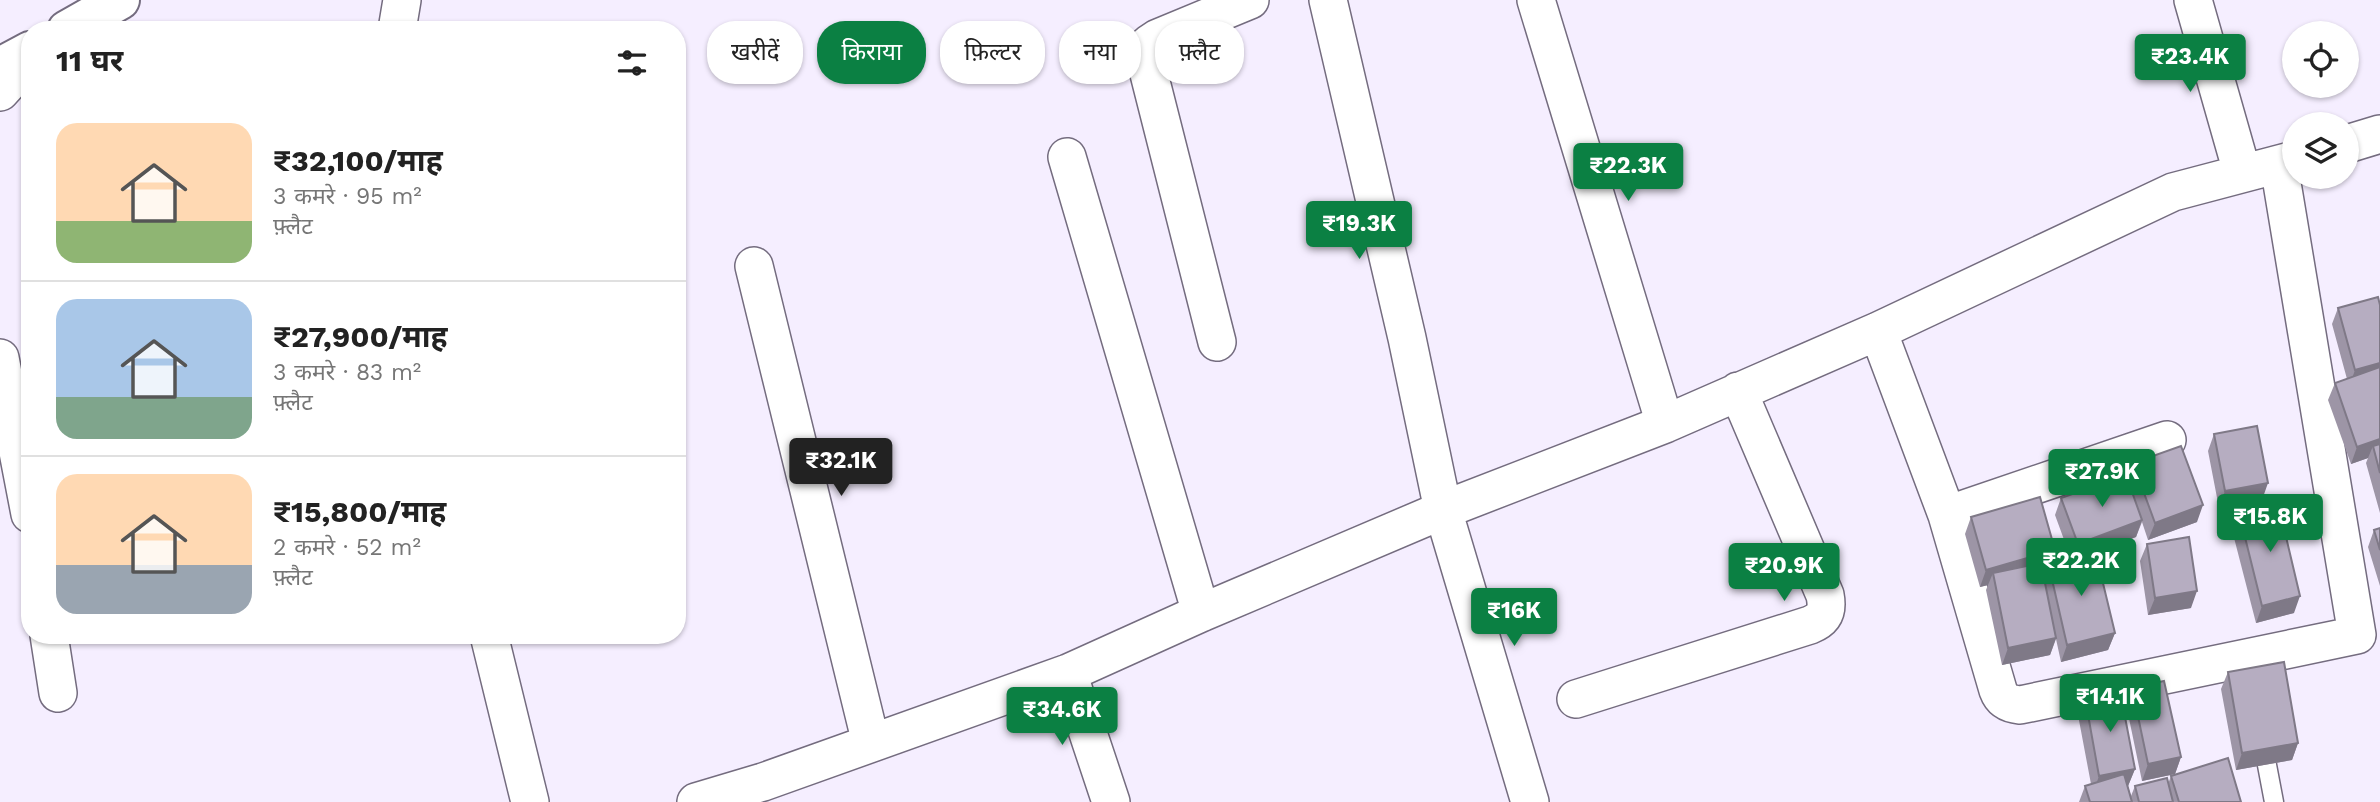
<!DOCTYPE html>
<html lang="hi">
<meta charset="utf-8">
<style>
:root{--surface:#fff;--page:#f6f6f6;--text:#222;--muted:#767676;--line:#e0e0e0;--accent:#0b8043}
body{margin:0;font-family:"Work Sans","Noto Sans Devanagari",sans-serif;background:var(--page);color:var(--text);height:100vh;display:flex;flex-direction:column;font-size:26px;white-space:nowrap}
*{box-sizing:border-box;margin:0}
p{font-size:23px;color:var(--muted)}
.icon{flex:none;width:38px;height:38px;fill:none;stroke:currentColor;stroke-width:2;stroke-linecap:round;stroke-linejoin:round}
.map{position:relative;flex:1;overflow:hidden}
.panel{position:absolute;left:21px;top:21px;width:665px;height:623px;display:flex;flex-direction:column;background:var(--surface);border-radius:28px;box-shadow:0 2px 5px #0004}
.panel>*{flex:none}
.top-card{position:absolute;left:707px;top:21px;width:665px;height:63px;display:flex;gap:14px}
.fabs{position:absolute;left:2282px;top:21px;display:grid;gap:14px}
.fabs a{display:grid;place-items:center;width:77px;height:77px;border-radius:50%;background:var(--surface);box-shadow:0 2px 5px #0004;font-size:35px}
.price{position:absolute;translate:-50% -60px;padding:0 16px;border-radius:7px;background:var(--accent);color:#fff;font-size:23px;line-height:46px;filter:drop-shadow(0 2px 4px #0008)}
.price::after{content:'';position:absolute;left:50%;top:42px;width:21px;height:16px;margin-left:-10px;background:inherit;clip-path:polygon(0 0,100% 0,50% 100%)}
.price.active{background:#222;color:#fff}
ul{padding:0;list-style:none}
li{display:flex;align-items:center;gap:21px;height:175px;padding:0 35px}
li+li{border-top:2px solid var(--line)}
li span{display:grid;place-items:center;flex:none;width:196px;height:140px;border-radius:21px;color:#555}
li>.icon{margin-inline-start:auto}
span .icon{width:84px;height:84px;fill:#fffc;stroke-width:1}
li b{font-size:30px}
h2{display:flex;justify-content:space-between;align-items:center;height:84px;padding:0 35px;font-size:30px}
.chip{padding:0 24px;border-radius:28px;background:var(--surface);box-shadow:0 2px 5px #0004;font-size:24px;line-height:63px}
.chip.active{background:var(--accent);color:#fff}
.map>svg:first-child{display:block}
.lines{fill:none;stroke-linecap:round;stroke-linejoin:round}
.lane-casing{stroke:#746c7f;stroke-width:21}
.street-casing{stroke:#746c7f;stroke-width:40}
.secondary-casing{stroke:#746c7f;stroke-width:42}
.lane{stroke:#fff;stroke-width:18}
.street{stroke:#fff;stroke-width:37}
.secondary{stroke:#fff;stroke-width:38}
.wall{fill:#9d95a6}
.shaded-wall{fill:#7f7987}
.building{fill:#b6adc1;stroke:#7f7987;stroke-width:2}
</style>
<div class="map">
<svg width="2380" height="802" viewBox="0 0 2380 802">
<rect width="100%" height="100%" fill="#f5eeff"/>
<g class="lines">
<defs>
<path id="lane" d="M2263,744L2274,802"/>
<path id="street" d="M1328,0L1407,338L1443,510L1530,802
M1536,0L1665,424
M2193,0L2242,172
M397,30L402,0
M0,92L30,59
M2347,144L2380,134
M1067,157L1201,613
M754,266L871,743
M1878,331L1947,515L1998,690C2002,701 2009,704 2020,705L2357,635L2279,165
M1217,342L1144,54L1149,44L1158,38L1250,0
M0,358L30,514
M1947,515L2167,440
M49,635L58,693
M489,635L530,802
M1068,673L1111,802
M1576,699L1810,625C1825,619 1828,610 1825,595L1738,391
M696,802L763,782L1068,673L1201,613L1443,510L1665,424L1878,331L2173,192L2294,160"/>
<path id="secondary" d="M67,30L120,0
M0,67L30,51"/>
</defs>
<use href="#lane" class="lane-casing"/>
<use href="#street" class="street-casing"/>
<use href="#secondary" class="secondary-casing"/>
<use href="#lane" class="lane"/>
<use href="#street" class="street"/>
<use href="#secondary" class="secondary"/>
</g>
<path class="wall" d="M2380,305V513L2366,463L2368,458L2351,464L2328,400L2335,383L2347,379L2332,324L2338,308Z
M2214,434L2262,500L2219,508L2208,451Z
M2133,463L2197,522L2148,540L2142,522L2136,537L2095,552L2115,633L2108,650L2061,662L2056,639L2050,655L2002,665L1986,590L1988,585L1980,587L1965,534L1971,517L2051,561L2070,556L2055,515L2061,498L2128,479Z
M2239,513L2294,613L2256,623L2232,530Z
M2380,528V586L2368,547L2374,530Z
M2147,544L2191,608L2148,615L2140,561Z
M2228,672L2298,743L2292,760L2236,770L2221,689Z
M2132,688L2181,757L2175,774L2142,781L2126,704Z
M2085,698L2135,769L2128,786L2131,796L2135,786L2168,784L2171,776L2241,802H2079L2085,786L2091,784L2078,715Z"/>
<path class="shaded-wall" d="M2380,363V378L2349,387L2355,370Z
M2380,439V453L2373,446L2368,458L2351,464L2357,447Z
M2268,483L2262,500L2219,508L2225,491Z
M2203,505L2197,522L2148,540L2155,523Z
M2142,520L2136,537L2072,561L2078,544Z
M2055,550L2049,567L2048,562L2045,568L1995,583L1993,573L1988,585L1980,587L1986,570Z
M2197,591L2191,608L2148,615L2155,598Z
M2300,596L2294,613L2256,623L2262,606Z
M2115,633L2108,650L2061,662L2067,645Z
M2056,638L2050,655L2002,665L2008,648Z
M2298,743L2292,760L2236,770L2242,753Z
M2181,757L2175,774L2142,781L2148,764Z
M2135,769L2128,786L2093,793L2099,776Z"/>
<path class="building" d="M2378,297L2380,305V363L2355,370L2338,308Z
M2380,367V439L2357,447L2335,383Z
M2257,426L2268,483L2225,491L2214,434Z
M2380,444V473L2373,446Z
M2181,446L2203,505L2155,523L2133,463Z
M2126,475L2142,520L2078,544L2061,498Z
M2040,497L2055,550L1986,570L1971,517Z
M2278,503L2300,596L2262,606L2239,513Z
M2380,528V550L2374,530Z
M2189,537L2197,591L2155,598L2147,544Z
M2095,550L2115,633L2067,645L2048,562Z
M2041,563L2056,638L2008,648L1993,573Z
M2284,662L2298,743L2242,753L2228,672Z
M2164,681L2181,757L2148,764L2132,688Z
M2120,691L2135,769L2099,776L2085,698Z
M2228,758L2241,802H2179L2171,776Z
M2124,774L2132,802H2090L2085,786Z
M2167,778L2173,802H2139L2135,786Z"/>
</svg>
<div class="fabs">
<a><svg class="icon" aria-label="locate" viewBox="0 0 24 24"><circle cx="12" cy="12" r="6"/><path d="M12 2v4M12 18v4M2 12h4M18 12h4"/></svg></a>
<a><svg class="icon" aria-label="layers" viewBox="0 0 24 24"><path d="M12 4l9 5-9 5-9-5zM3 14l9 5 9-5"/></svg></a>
</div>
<b class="price" style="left:2190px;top:94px">₹23.4K</b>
<b class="price" style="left:1628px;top:203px">₹22.3K</b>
<b class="price" style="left:1359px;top:261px">₹19.3K</b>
<b class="price active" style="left:841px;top:498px">₹32.1K</b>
<b class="price" style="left:2102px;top:509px">₹27.9K</b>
<b class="price" style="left:2270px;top:554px">₹15.8K</b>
<b class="price" style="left:2081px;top:598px">₹22.2K</b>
<b class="price" style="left:1784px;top:603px">₹20.9K</b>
<b class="price" style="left:1514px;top:648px">₹16K</b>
<b class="price" style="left:2110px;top:734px">₹14.1K</b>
<b class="price" style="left:1062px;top:747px">₹34.6K</b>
<div class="top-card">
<a class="chip">खरीदें</a>
<a class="chip active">किराया</a>
<a class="chip">फ़िल्टर</a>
<a class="chip">नया</a>
<a class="chip">फ़्लैट</a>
</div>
<section class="panel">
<h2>11 घर<svg class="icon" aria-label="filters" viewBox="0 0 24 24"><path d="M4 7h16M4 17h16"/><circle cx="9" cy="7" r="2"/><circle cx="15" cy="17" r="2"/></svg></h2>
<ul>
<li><span style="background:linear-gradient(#ffd9b3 70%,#8fb573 0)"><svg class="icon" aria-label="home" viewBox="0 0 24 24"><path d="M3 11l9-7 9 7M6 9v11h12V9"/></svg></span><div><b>₹32,100/माह</b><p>3 कमरे · 95 m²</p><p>फ़्लैट</p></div></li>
<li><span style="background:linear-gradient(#a9c7e8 70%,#7fa58c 0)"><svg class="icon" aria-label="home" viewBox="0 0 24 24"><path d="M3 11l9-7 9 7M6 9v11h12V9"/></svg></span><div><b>₹27,900/माह</b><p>3 कमरे · 83 m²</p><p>फ़्लैट</p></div></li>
<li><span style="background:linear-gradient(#ffd9b3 65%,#9aa5b1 0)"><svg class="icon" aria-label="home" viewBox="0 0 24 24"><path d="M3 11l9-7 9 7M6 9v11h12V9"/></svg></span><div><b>₹15,800/माह</b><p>2 कमरे · 52 m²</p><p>फ़्लैट</p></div></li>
</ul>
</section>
</div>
